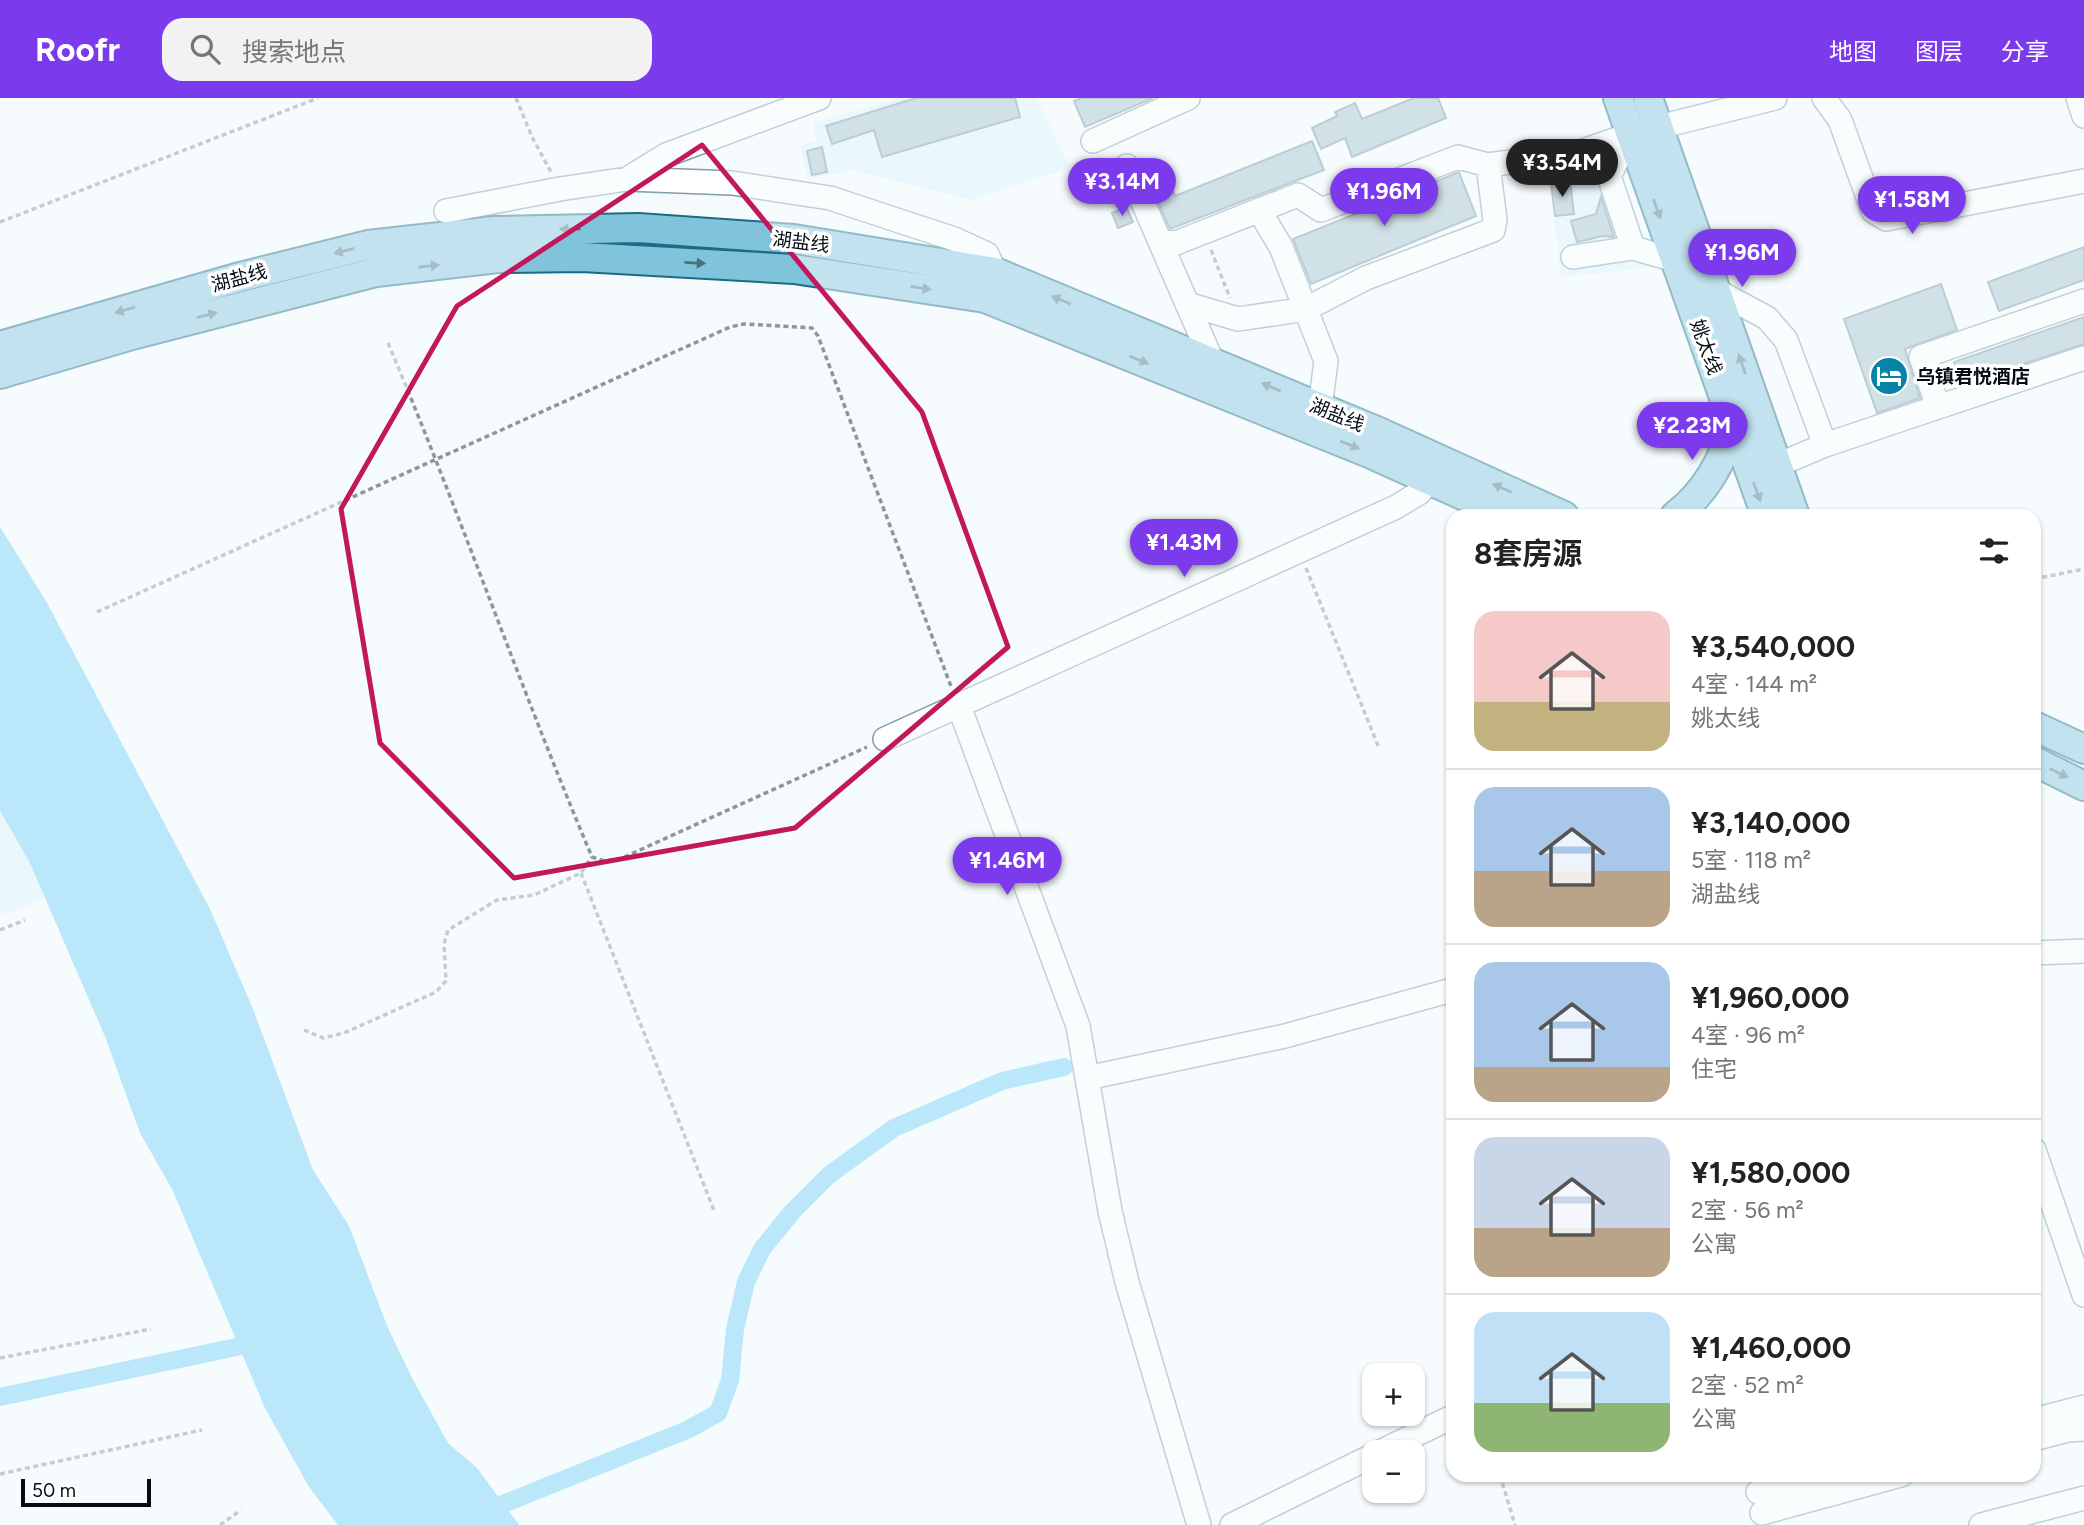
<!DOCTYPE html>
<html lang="zh">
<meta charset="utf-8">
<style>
:root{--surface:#fff;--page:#f2f2f2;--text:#222;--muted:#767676;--line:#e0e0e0;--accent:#7c3aed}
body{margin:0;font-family:Figtree,"Noto Sans SC",sans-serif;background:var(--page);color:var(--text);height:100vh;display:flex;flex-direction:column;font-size:26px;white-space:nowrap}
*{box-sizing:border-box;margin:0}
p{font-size:23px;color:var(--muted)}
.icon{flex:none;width:38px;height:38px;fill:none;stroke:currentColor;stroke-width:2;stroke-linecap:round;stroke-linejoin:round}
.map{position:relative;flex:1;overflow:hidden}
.drawer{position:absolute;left:1446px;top:411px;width:595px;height:973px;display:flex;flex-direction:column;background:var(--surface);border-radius:21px;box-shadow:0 2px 5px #0004}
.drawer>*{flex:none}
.buttons{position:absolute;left:1362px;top:1265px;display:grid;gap:14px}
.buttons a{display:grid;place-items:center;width:63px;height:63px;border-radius:14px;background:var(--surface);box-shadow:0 2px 5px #0004;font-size:35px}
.scale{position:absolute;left:21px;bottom:18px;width:130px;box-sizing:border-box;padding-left:7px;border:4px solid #040d11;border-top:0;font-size:19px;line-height:24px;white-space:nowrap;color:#040d11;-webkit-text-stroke:5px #fff;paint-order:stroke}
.price{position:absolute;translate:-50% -60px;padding:0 16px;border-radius:24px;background:var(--accent);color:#fff;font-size:23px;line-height:46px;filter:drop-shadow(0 2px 4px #0008)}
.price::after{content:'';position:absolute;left:50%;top:42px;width:21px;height:16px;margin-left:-10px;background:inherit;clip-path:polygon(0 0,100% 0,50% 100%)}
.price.on{background:#222;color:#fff}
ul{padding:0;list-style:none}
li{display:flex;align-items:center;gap:21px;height:175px;padding:0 28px}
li+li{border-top:2px solid var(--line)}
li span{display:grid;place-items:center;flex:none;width:196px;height:140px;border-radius:21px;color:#555}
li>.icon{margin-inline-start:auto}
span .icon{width:84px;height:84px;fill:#fffc;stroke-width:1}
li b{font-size:30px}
h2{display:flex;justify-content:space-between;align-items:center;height:84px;padding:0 28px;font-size:30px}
header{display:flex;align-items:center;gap:42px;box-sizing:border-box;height:98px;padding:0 35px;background:var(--accent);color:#fff}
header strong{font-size:33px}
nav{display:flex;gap:38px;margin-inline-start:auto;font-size:24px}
.search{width:490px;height:63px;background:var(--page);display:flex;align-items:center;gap:18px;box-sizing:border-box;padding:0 24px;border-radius:21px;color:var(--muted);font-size:26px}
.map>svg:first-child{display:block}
.built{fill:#dbf3fd}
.water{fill:#72cef4}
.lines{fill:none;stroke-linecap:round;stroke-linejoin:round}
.canal{stroke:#72cef4;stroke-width:18}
.building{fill:#a2c0cd;stroke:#7794a1;stroke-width:2}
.minor-casing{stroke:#809daa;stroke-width:26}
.major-casing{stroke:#1d6a85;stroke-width:32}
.path{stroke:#8e9698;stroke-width:3.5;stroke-dasharray:5 3.5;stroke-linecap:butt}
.minor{stroke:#fff;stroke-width:23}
.major{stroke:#80c4dc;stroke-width:28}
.oneway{fill:#487281}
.marked{fill:none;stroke:#c2185b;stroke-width:5;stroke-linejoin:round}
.labels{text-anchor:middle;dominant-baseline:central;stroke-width:7;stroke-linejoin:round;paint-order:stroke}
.street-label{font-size:19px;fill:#040d11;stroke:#fff}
.poi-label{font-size:19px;font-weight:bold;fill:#040d11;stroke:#fff;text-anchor:start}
</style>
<header>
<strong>Roofr</strong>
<div class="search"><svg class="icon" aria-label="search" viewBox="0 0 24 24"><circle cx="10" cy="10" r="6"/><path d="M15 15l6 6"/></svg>搜索地点</div>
<nav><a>地图</a><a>图层</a><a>分享</a></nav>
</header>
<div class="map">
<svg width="2084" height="1427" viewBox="0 0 2084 1427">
<rect width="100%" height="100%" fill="#f5fbfd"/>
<path class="built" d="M899,0H1036L1070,70L971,102L851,72L807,82L800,48L816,43L814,25Z
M1594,59L1623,82L1656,169L1561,179L1548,69Z
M0,713L29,763L45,800L0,818Z"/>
<path class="water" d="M0,429L46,503L210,811L253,911L313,1072L349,1128L388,1230L412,1280L448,1345L477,1370L519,1427H338L309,1389L265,1310L172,1091L140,1035L106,941L29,763L0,713Z"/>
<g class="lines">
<path class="canal" d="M0,1299L260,1244
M461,1427L503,1406L687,1332L718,1315L730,1282L735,1231L746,1184L762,1151L792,1114L829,1077L894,1030L1002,983L1064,969"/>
</g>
<path class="building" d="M916,0H1015L1020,19L882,59L874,32L832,46L826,28Z
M1081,0H1153L1085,29L1074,3Z
M1414,0H1438L1446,20L1352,59L1345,40L1321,51L1312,30L1337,18L1335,14L1355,5L1362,21Z
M1312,43L1324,72L1170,131L1152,91L1169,84L1175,98Z
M822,49L827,74L812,77L807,53Z
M1459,74L1476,118L1311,186L1293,141Z
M1570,83L1574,116L1555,118L1551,85Z
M1601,99L1614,139L1603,138L1577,144L1571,123L1596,116Z
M1126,109L1133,124L1118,130L1112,115Z
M2084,149V182L1999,213L1988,184Z
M1941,186L1957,232L1905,251L1920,300L1877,315L1844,221Z
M2084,219V246L1962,286L1954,264Z"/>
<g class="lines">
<defs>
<path id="minor" d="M1824,0L1840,22L1873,113L1886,121L2084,83
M2078,0L2084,18
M1631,36L1609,78L1633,150L1675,162
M1093,43L1188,0
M1127,68L1213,265
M627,81L666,57L819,0
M1259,112L1281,149L1326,263L1320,310
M446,113L560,91L627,81L732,85L830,100L954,141L987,156L995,174
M1160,144L1176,145L1298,97L1321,112L1458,59L1488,67L1577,55L1631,36L1775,0
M1573,159L1633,150
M1717,193L1767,220L1786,242L1825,347
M1187,206L1238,221L1306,211L1366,180L1493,132L1495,122L1488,67
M1938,309L1921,259L2084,203
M1778,367L1825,347L2084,260
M959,608L1078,928L1110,1113L1127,1184L1199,1427
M885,641L1396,409L1419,395L1430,382
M2034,855L2084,853
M1087,980L1285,938L1452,892
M2034,1052L2084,1197
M2034,1322L2084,1309
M2034,1341L2068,1332L2084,1331
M1380,1354L1452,1319
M1758,1394L1822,1377
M1762,1415L1901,1377
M1232,1427L1374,1357
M1981,1427L2084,1400"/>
<path id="major" d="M1618,0L1766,418
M1648,0L1795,418
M0,248L240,179L368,147L494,133L638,130L794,141L995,174L1379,334L1564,418
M0,276L132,237L376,174L498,160L582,159L794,171L985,200L1369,355L1509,418
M1675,418C1706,394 1722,364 1734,327
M2034,628L2084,651
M2034,663L2084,688"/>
</defs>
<use href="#minor" class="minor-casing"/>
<use href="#major" class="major-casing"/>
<path class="path" d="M516,0L532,39L551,74
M0,124L318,0
M1211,152L1230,200
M388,245C460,415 520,589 592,759L604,763L620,761L867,649
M1306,470L1379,650
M2034,481L2084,471
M97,514L730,229L744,226L812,230L818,238L952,591
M581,775L715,1115
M0,832L25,822
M304,932L323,940L344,935L436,894L446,883L444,846L448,832L497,802L534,797L581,775L592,759
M0,1260L151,1231
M0,1376L202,1332
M1500,1377L1515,1427
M220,1427L241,1412"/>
<use href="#minor" class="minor"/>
<use href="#major" class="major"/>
</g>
<defs><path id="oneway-solid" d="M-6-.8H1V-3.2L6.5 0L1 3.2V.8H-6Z" transform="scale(1.75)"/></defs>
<g class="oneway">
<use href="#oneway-solid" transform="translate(1657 111) rotate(70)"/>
<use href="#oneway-solid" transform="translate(570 131) rotate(179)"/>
<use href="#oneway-solid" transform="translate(344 153) rotate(166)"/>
<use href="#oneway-solid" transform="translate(695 165) rotate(3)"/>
<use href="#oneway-solid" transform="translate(429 168) rotate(-6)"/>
<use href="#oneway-solid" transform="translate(921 190) rotate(9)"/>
<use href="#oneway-solid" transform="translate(1061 202) rotate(-157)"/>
<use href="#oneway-solid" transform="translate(125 212) rotate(164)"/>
<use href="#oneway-solid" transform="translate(207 217) rotate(-15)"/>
<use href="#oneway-solid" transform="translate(1139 262) rotate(22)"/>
<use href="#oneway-solid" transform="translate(1742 266) rotate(-109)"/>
<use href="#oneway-solid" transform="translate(1271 289) rotate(-157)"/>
<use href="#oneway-solid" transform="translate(1350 347) rotate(22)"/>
<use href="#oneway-solid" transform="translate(1502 390) rotate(-156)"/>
<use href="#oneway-solid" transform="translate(1757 394) rotate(70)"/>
<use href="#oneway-solid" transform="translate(2059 675) rotate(26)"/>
</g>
<path d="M0 0H2084V1427H0ZM702,47L922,314L1008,549L795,730L514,780L380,645L341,411L457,208Z" fill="#f5fbfd" fill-opacity=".55" fill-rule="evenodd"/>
<path class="marked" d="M702,47L922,314L1008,549L795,730L514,780L380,645L341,411L457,208Z"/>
<defs>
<symbol id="hotel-disc" viewBox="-11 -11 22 22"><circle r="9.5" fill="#0783a8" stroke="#fff"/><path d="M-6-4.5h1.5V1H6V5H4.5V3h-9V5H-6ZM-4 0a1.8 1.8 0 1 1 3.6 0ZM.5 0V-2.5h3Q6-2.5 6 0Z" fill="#fff"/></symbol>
</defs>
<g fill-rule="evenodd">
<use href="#hotel-disc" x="1867" y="256" width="44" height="44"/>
</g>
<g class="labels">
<g class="street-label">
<text transform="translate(801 144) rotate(7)">湖盐线</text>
<text transform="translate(239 180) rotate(-15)">湖盐线</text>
<text transform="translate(1706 249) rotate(70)">姚太线</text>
<text transform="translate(1337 317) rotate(22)">湖盐线</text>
</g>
<g class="poi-label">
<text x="1916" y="278">乌镇君悦酒店</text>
</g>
</g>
</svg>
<div class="buttons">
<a>+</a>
<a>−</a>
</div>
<div class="scale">50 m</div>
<b class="price on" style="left:1562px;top:101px">¥3.54M</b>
<b class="price" style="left:1122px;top:120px">¥3.14M</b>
<b class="price" style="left:1384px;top:130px">¥1.96M</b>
<b class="price" style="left:1912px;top:138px">¥1.58M</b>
<b class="price" style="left:1742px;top:191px">¥1.96M</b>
<b class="price" style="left:1692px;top:364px">¥2.23M</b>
<b class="price" style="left:1184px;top:481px">¥1.43M</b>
<b class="price" style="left:1007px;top:799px">¥1.46M</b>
<section class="drawer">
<h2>8套房源<svg class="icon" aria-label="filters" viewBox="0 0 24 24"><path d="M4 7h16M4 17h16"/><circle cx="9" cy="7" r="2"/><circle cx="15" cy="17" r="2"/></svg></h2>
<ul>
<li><span style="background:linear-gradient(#f6c9c9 65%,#c2b280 0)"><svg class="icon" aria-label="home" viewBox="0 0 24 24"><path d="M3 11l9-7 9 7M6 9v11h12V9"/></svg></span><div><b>¥3,540,000</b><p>4室 · 144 m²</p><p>姚太线</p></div></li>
<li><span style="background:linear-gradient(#a9c7e8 60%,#b9a48a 0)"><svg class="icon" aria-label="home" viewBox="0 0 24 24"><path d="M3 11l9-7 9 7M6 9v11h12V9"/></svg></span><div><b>¥3,140,000</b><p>5室 · 118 m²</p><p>湖盐线</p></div></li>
<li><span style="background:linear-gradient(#a9c7e8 75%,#b9a48a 0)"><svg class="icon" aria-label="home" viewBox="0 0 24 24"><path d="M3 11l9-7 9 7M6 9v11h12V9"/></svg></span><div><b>¥1,960,000</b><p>4室 · 96 m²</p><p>住宅</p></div></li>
<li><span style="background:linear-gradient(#c9d6e8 65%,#b9a48a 0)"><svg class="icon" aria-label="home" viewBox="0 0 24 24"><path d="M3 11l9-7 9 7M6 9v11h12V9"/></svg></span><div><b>¥1,580,000</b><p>2室 · 56 m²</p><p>公寓</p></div></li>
<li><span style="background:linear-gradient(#bfe0f5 65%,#8fb573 0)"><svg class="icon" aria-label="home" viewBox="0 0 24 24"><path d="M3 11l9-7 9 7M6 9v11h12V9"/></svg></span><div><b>¥1,460,000</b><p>2室 · 52 m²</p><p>公寓</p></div></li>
</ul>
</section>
</div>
